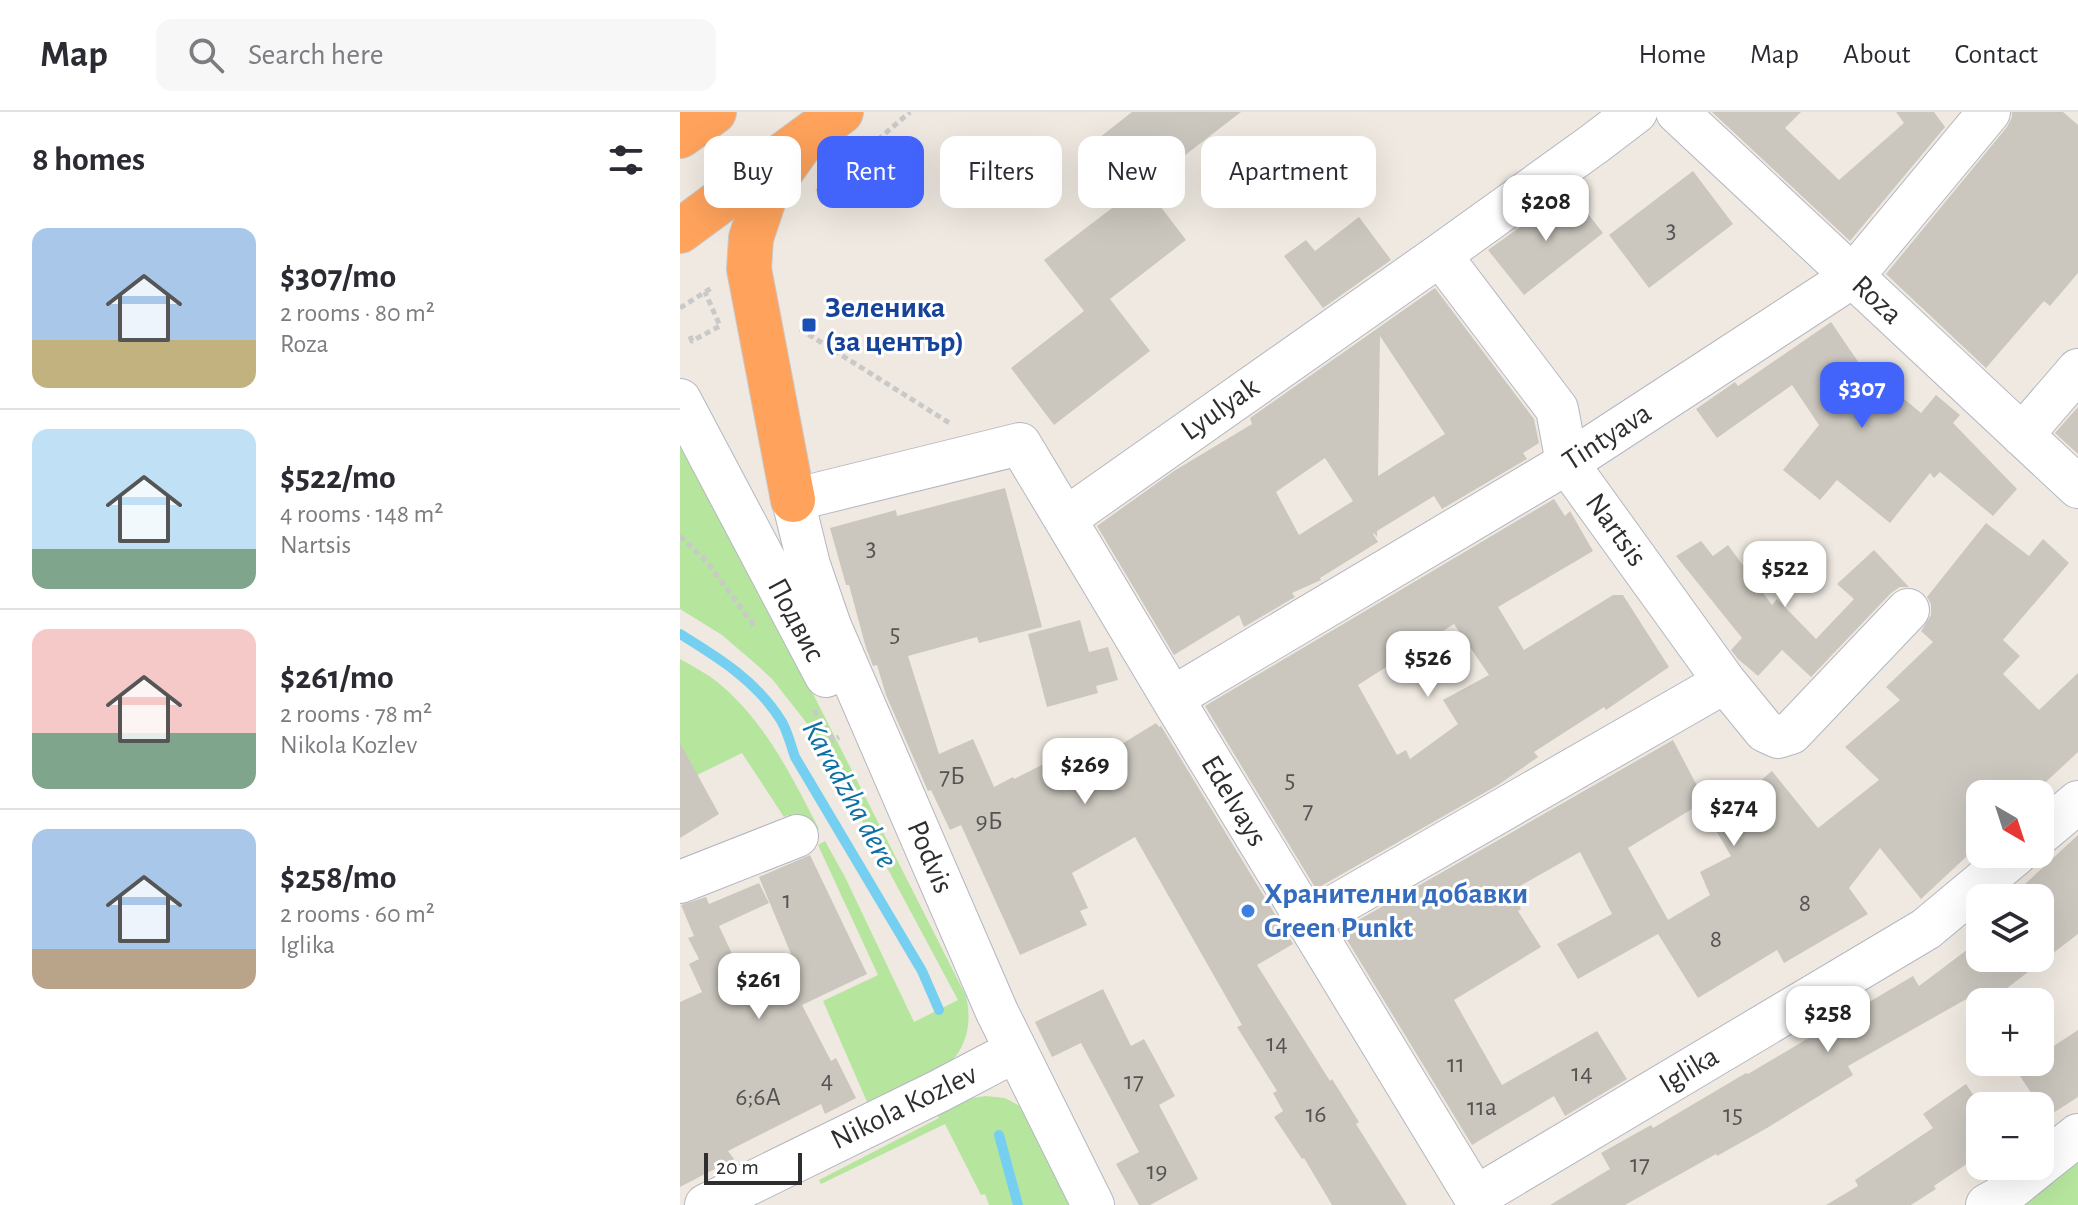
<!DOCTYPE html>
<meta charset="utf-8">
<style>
:root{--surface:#fff;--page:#f7f7f7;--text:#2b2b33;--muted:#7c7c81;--line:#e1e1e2;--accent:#4264fb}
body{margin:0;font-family:"Alegreya Sans",sans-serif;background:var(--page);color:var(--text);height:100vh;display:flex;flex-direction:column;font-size:30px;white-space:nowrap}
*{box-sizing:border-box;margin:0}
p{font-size:26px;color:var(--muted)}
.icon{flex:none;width:44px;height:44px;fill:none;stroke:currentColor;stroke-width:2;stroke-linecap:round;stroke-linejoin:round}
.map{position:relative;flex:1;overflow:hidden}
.panel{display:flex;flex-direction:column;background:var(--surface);width:680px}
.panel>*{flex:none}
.top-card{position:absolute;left:24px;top:24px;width:760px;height:72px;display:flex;gap:16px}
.needle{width:52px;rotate:141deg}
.buttons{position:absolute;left:1286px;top:668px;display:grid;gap:16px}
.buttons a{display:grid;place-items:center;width:88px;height:88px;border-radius:16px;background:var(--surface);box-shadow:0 8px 32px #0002;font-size:40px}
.scale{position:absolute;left:24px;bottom:20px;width:98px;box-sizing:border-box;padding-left:8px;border:4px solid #2e2e2e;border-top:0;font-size:22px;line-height:28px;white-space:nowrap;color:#2e2e2e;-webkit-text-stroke:6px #fff;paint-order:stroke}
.price{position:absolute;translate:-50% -68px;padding:0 18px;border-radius:16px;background:#fff;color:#222;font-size:26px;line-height:52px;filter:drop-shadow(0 2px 4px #0008)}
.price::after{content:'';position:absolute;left:50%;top:48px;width:24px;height:18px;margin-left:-12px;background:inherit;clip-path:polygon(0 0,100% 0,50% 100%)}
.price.selected{background:var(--accent);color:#fff}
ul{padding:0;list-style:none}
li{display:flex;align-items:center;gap:24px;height:200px;padding:0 32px}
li+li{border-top:2px solid var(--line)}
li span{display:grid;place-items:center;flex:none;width:224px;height:160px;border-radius:16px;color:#555}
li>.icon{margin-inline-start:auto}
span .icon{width:96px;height:96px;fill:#fffc;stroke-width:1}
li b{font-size:34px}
h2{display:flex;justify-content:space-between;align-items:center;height:96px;padding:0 32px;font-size:34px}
.pill{padding:0 28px;border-radius:16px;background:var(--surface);box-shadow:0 8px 32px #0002;font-size:28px;line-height:72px}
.pill.selected{background:var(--accent);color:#fff}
header{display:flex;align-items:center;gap:48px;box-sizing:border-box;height:112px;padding:0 40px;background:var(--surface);border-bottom:2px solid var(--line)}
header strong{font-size:38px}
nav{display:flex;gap:44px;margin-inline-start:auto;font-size:28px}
.search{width:560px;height:72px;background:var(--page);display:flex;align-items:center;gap:20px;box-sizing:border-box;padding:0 28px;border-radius:16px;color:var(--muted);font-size:30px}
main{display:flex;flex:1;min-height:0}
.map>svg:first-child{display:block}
.green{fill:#b6e59e}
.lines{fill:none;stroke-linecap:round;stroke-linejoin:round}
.stream{stroke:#75cff0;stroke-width:10}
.building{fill:#cbc7bf;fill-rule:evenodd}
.minor-casing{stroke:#b4b7c1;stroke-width:44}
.highway-casing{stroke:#c9c9c9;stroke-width:46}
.path{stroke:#c9c9c9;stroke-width:5;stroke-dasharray:6 4;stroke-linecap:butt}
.minor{stroke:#fff;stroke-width:42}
.highway{stroke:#ffa35c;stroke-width:44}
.transit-dot{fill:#1a4fb4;stroke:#fff;stroke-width:3}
.shop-dot{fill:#3f7fe0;stroke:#fff;stroke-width:3}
.labels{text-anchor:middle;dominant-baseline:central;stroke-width:6;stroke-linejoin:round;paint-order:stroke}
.number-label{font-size:26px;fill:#555452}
.street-label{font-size:30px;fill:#2e2e2e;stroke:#fff}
.transit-label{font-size:30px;font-weight:bold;fill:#164399;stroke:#fff;text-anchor:start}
.shop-label{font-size:30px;font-weight:bold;fill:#366cbe;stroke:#fff;text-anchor:start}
.water-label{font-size:32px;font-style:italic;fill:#0d6fa3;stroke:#fff}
</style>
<header>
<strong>Map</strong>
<div class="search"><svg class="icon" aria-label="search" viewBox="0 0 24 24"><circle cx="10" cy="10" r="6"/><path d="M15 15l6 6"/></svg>Search here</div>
<nav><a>Home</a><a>Map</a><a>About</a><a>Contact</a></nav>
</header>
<main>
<section class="panel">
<h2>8 homes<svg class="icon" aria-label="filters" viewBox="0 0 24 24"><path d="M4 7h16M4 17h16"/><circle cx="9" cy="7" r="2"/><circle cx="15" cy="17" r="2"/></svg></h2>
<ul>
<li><span style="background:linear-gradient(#a9c7e8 70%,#c2b280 0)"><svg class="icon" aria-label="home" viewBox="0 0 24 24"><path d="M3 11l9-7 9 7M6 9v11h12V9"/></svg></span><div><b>$307/mo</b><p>2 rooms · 80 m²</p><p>Roza</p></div></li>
<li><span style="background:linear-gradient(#bfe0f5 75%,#7fa58c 0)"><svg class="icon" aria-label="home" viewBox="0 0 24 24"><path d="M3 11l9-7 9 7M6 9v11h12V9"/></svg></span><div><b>$522/mo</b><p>4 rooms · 148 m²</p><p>Nartsis</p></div></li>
<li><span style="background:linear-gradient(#f6c9c9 65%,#7fa58c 0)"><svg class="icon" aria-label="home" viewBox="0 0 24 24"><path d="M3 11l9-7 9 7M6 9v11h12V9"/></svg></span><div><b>$261/mo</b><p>2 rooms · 78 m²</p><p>Nikola Kozlev</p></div></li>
<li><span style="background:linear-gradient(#a9c7e8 75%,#b9a48a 0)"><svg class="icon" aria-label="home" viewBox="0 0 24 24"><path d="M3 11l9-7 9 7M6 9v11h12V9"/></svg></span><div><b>$258/mo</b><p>2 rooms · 60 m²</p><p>Iglika</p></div></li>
</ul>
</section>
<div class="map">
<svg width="1398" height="1093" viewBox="0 0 1398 1093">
<rect width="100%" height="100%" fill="#efe9e1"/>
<path class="green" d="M0,319L286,884C291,905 289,926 276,944C266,958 206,983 188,992L143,889L198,863L138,733L145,729L165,765L234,910L278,888L136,623L93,568L77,553L42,523L0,497Z
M0,547C14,555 30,563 42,574C87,613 112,665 139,717L122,726L108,703L104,705L62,641L15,664L0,648Z
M306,984L325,986L347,998L395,1093H309L305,1082L301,1083L265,1012L141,1072L139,1068L259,1006L257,1001L286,987Z
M1398,1023V1093H1323Z"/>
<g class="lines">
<path class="stream" d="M0,522C39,546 78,570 102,610C108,621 111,634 115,645L242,859L259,898
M319,1023L338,1093"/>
</g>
<path class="building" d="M452,0H561L465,74L506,128L430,187L470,239L374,313L331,256L404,199L364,148L440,90L401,40Z
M1032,0H1121L1105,16L1159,68L1224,11L1216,0H1254L1265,15L1170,129Z
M1332,0H1383L1398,13V161L1370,194L1364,189L1306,256L1206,162L1327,15L1332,5Z
M1013,59L1053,112L969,176L929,123Z
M890,79L923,121L844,183L808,138Z
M679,105L711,148L643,196L604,144L626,128L635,139Z
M755,176L854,307L859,331L843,341L847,347L762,397L754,384L697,419V425L694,421L693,422L698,430L640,466L641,468L612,481L615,485L564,515L559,503L494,543L417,414L494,359L572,312L570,306ZM700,224L765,322L698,364ZM645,346L673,389L619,423L596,380Z
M1151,210L1194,273L1199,266L1241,301L1256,283L1280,303L1273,311L1337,377L1313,404L1260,360L1254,366L1250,361L1210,411L1157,368L1140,388L1103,358L1139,313L1112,273L1037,326L1016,297L1055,270L1058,274Z
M1398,295V342L1375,321Z
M325,376L362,515L299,531L297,525L228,544L259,642L293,627L314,675L333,665L334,667L411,628L422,644L476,611L479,615L481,614L613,832L577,853L650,969L652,967L679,1010L676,1012L727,1093H652L624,1046L622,1047L594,1005L603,999L593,981L597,979L557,915L562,913L455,725L392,761L408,796L400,799L407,813L340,843L281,713L270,718L251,678L248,679L206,583L197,553L193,554L186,536L169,473H166L150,416L216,398L217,404Z
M874,387L885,404L890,399L913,439L818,495L844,538L933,483H943L989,555L926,598L924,595L854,640L858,645L818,673L636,777L525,594ZM774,512L809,563L763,588L778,612L730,647L726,638L717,643L678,573Z
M1306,411L1349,444L1363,427L1389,451L1323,528L1340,544L1323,562L1359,598L1398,561V640L1353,682H1300V732L1241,787L1200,736L1169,776L1188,802L1104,851L1097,838L1018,886L978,822L898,867L877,832L932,802L900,740L831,779L841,797L838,799L861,835L774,888L822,973L917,919L947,967L885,1004L874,984L792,1033L661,818L993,628L1025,689L948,736L988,808L1030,783L1020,760L1051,744L1031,710L1092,659L1138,716L1199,668L1165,635L1220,588L1206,575L1253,530L1241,519L1251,503V492L1247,485Z
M1021,429L1033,444L1048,433L1092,493L1097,487L1136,527L1174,487L1157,472L1194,438L1229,475H1220L1211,481L1131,565L1102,538L1078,564L1058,547L1051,538L1062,526L996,444Z
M400,508L409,540L428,535L438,568L416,574L418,581L367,595L348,522Z
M0,631L39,702L0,726Z
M1398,723V822L1309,890H1300L1299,898L1290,885L1168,954L1173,963L1087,1016L1037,1044L1036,1042L945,1093H870L930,1057L921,1041L971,1013L973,1016L1066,961L1068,962L1233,864L1239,874L1300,828V846H1360V786H1330Z
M130,743L187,862L122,893L151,949L156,946L176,986L145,1002L141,992L48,1039L54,1047L0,1075V890L22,880L9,852L19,847L8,826L14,824L1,793L26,785L29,792L79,771L89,791L39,814L68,876L116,854L79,765Z
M423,877L451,934L464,927L495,984L479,993L518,1067L470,1093H459L436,1052L459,1040L401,931L372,945L355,910Z
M1398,918V985L1367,1005L1336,958L1349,950H1360V943Z
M1286,972L1300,993V1043L1254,1074L1256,1077L1231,1093H1146L1178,1074L1175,1068L1253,1016L1243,1002Z"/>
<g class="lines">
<defs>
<path id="minor" d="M997,0L1398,375
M760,143L877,297L887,351L1045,570L1085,619L1098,625L1111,621L1228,498
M0,288L146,564
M1342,323L1398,258
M385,407L492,586L800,1093
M492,586L887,351L1172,165L1309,0
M1360,722L1398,690
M0,770L117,724
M627,810L1045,570
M1360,1053L1398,1023
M796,1085L1246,817L1336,742
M26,1093L259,979L335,939
M413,1093L317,900L150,514L129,453L113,388L340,332L385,407L760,143L914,32L956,0
M1307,1093L1318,1087L1359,1054"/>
<path id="highway" d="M0,24L34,0
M0,119L161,0
M113,388L69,157L71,126L86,81L122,30"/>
</defs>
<use href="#minor" class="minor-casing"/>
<use href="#highway" class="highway-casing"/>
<path class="path" d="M137,80L230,0
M0,196L33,175
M120,217L271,312
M10,224L12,229L40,214L25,180
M0,424L27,450L75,515
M134,598L153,628L159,625"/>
<use href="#minor" class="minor"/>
<use href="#highway" class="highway"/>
</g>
<rect class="transit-dot" x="121" y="205" width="16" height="16" rx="4"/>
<circle class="shop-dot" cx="568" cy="799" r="8"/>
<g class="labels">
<g class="number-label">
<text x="991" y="118">3</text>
<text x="191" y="436">3</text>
<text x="215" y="521">5</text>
<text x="272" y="664">7Б</text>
<text x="610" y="667">5</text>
<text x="628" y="698">7</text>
<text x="309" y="709">9Б</text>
<text x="107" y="788">1</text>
<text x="1125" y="791">8</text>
<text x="1036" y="827">8</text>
<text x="597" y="931">14</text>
<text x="776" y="952">11</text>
<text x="902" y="961">14</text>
<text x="147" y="968">4</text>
<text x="454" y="969">17</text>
<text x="78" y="985">6;6А</text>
<text x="802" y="995">11a</text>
<text x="636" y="1002">16</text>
<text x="1053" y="1002">15</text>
<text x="960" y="1052">17</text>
<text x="477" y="1059">19</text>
</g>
<g class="street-label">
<text transform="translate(1197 188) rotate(43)">Roza</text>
<text transform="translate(540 297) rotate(-35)">Lyulyak</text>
<text transform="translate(927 325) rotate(-33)">Tintyava</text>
<text transform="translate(936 418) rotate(54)">Nartsis</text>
<text transform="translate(116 508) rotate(62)">Подвис</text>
<text transform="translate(554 689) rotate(59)">Edelvays</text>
<text transform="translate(250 745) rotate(67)">Podvis</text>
<text transform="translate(1009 958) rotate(-31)">Iglika</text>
<text transform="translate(224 995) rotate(-26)">Nikola Kozlev</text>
</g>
<g class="transit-label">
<text x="145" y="196">Зеленика<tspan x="145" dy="34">(за център)</tspan></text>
</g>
<g class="shop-label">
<text x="584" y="782">Хранителни добавки<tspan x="584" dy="34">Green Punkt</tspan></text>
</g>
<g class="water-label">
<text transform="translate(170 682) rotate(61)">Karadzha dere</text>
</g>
</g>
</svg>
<div class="buttons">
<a><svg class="needle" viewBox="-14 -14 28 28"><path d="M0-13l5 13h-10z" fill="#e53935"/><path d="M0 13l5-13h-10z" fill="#7c7c81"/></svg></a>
<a><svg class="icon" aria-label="layers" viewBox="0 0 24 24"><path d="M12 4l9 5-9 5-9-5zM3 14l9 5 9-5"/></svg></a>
<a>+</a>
<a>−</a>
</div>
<div class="scale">20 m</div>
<b class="price" style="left:866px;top:131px">$208</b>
<b class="price selected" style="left:1182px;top:318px">$307</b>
<b class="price" style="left:1105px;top:497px">$522</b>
<b class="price" style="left:748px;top:587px">$526</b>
<b class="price" style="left:405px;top:694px">$269</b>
<b class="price" style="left:1054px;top:736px">$274</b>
<b class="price" style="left:79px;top:909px">$261</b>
<b class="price" style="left:1148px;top:942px">$258</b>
<div class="top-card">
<a class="pill">Buy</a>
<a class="pill selected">Rent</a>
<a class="pill">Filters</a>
<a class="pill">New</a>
<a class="pill">Apartment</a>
</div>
</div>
</main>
